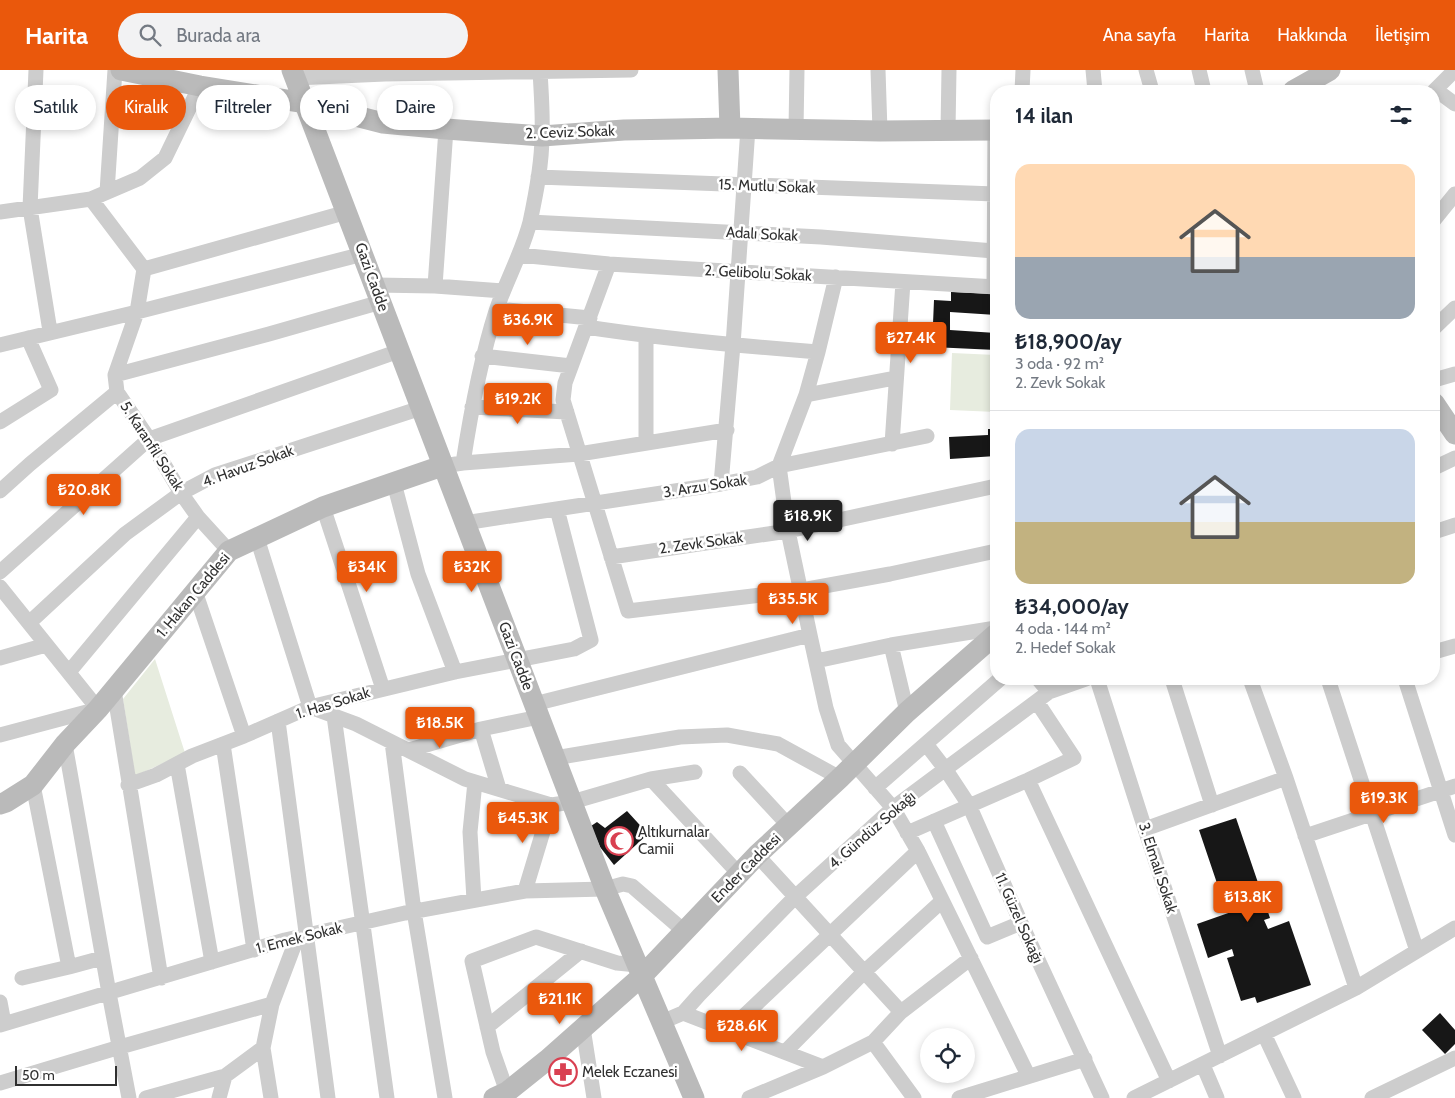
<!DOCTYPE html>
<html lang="tr">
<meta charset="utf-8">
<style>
:root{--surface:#fff;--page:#f2f2f3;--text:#1f2937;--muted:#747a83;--line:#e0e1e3;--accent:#ea580c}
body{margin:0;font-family:Cabin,sans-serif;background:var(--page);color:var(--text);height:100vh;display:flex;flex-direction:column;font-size:19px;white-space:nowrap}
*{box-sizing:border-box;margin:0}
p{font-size:16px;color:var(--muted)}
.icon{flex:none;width:28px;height:28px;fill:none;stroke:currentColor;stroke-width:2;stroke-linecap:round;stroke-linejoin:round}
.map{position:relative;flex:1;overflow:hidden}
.panel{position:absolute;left:990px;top:15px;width:450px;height:600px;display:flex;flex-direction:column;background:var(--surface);border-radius:20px;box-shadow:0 2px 8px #0003}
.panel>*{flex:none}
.top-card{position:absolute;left:15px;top:15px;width:475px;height:45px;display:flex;gap:10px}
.controls{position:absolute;left:920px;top:958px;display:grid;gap:10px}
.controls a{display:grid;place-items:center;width:55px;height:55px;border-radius:50%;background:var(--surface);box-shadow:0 2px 8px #0003;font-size:25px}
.scale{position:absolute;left:15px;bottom:12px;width:102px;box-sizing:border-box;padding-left:5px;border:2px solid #303030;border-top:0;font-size:14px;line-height:18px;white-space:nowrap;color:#303030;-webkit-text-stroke:4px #fff;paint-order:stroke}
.price{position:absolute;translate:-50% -42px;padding:0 11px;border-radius:5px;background:var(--accent);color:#fff;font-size:16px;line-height:32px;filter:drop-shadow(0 1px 2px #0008)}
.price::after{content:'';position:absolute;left:50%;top:30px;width:15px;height:11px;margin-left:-8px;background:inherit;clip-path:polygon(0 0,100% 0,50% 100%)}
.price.active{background:#222;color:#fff}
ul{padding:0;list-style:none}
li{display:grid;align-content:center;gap:10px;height:265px;padding:0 25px}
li+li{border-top:1px solid var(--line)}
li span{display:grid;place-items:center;height:155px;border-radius:15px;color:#555}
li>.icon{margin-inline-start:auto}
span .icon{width:90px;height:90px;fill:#fffc;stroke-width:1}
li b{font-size:21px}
h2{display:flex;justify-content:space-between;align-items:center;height:60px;padding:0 25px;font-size:21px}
.tag{padding:0 18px;border-radius:22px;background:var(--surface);box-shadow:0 2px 8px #0003;font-size:18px;line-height:45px}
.tag.active{background:var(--accent);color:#fff}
header{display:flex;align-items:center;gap:30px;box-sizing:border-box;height:70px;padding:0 25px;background:var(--accent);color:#fff}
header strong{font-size:24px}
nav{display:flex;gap:28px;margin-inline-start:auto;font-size:18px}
.search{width:350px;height:45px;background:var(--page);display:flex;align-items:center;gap:12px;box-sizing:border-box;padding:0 18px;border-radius:28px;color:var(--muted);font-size:19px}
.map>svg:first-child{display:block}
.green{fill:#e7ecdf}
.building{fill:#171717}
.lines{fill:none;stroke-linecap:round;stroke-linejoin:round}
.street{stroke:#cdcdcd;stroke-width:15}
.secondary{stroke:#bababa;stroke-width:21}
.labels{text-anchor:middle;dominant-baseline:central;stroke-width:5;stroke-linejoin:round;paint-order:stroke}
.street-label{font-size:15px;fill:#303030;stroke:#fff}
.poi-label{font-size:15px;fill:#303030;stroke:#fff;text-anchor:start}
</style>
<header>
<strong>Harita</strong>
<div class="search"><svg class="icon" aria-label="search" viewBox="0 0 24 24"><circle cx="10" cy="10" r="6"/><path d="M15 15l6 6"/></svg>Burada ara</div>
<nav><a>Ana sayfa</a><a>Harita</a><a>Hakkında</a><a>İletişim</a></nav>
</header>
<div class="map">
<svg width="1455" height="1028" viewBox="0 0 1455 1028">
<rect width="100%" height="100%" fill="#fff"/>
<path class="green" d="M952,283L996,285V342L950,340Z
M155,589L185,683L135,706L123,629Z"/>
<path class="building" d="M951,222L996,224V245L950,242V260L996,263V280L932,277L934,230L951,231Z
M988,359H996V386L950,389L949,367L988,365Z
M627,741L648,764L614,795L600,777L591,756L597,752L605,758Z
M1236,748L1270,848L1264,850L1268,859L1289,851L1311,915L1257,933L1255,927L1241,931L1227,888L1234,886L1232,879L1208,888L1197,854L1234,841L1230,829L1223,831L1199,760Z
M1440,943L1455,960V974L1445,984L1422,960Z"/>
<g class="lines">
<path class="street" d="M36,0L30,138L50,261
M878,0L880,61
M1093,0L1095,21
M1146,0L1152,21
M1199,0L1204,21
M1252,0L1257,21
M295,8L385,4L631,0
M1436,20L1455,34
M1022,21L1023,0
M1434,21L1455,0
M796,59L797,0
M948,60L949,0
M538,107L995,124
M107,122L115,0
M91,129L144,199L137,242L115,305L117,322L149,369L181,423L198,447L229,481
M0,142L91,129L140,108L165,88L200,16
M1434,150L1455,124
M530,152L821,167L994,181
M519,185L609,194L996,217
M609,194L565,313L563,330L628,541L802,520L890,504L996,481
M144,199L347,142
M375,215L435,216L503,221
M435,216L446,59
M994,216L995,59
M497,239L590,248
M586,257C664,269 741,276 818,282
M1434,258L1455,238
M646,266V373
M0,275L137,242L363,184
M482,286L571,296
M115,305L269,264L381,232
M1434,310L1455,304
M806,325L895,308
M472,337L567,342
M0,352L51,320L28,268
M927,366L779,396L788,461L810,565L826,638L838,675L893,738L918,781L1028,1005
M892,374L903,212
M463,393L579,384L727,360
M442,396L463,393C471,341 480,291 496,241C506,211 522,183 530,152C536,124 542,94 542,65C543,43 541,22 540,0
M1434,398L1455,388
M394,413L418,504L455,602
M721,414L733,275L748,58
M0,421L30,394L117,322
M323,437L383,619
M464,453L721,414L757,407L779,396L806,325L818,282L836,207
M1434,462L1455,455
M257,468L310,637L356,654L465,709L551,735L572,732L651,709L739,804
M611,487L788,461L996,416
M0,502L149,369L399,281
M0,517L98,639L0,665
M195,521L244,666
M29,553L125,464L181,423L215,405L421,338
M891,575L907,642
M1434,582L1455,576
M0,588L46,575
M816,591L891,575L996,558
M69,602L198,447
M1038,609L1049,622
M1097,609L1145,759L1220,986
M1172,609L1212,735
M1250,609L1286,708L1356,918
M1328,609L1417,881
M1405,609L1455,765
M114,620L161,908
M534,634L810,565
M334,646L387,1028
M278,651L328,1028
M481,659L499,719
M392,672L414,841L445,1028
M65,674L109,923L129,1028
M223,674L254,880
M926,674L946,700L969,735L1021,853L1102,1028
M409,680L481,659L539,647
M555,688L680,667L727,665L778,674L840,708
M177,694L212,892
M740,703L789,756
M651,709L695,702
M1028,710L1169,1011
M33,715L69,897L102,888
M128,715L156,705L192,686L244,666L310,637L455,602L574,579L591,570L557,439
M875,718L1000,609
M934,751L987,867L1021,853
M1145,759L1286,708
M907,763L1028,710L1074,688L1037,632
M1305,766L1455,716
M757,785L901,942
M525,821L551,735
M474,830L470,762L475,712
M22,908L69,897
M0,932L4,953
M683,943L699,925L795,827L893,738L1049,622L1086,609
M662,952L683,943L823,997
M0,955L285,870L405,843L525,821L605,819L623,814L632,816L684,861
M487,957L581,881
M583,958L594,1028
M728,961L918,781
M1264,964L1294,1028
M873,972L914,1028
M263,978L271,1028
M785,982L864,902L942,831
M1203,995L1217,1028
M0,1013L120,977L272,934
M507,1022L493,982L472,891L536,867L617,893L637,895
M146,1028L225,1006
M219,1028L225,1006L263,978L272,934L297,868
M749,1028L823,997L873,972L901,942L971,888
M959,1028L1085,989
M1134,1028L1356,918L1455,858
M1372,1028L1455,988"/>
<path class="secondary" d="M121,0L200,16L305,33L383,53L446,59L542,66L624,60L730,58L880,61L996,60
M292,0L605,819L694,1028
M728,0L730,58
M1293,21L1330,0
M1434,333L1455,364
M0,734L6,732L33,715L65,674L98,639L229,481L323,437L442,396
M494,1028L507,1022L547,990L642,906L757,785L840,708L907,642L996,564"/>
</g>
<defs>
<symbol id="mosque-ring" viewBox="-11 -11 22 22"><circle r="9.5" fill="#fff" stroke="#d94051" stroke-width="1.5"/><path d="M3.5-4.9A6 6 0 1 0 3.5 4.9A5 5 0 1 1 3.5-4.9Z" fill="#d94051"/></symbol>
<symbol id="pharmacy-ring" viewBox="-11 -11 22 22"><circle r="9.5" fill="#fff" stroke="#d94051" stroke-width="1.5"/><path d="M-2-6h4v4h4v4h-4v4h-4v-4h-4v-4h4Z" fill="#d94051"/></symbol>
</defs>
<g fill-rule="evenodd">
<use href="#mosque-ring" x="603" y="755" width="32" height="32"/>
<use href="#pharmacy-ring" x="547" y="986" width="32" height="32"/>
</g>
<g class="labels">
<g class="street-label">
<text transform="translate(570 62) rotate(-2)">2. Ceviz Sokak</text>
<text transform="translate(767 116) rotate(2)">15. Mutlu Sokak</text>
<text transform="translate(762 164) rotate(3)">Adalı Sokak</text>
<text transform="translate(758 203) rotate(3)">2. Gelibolu Sokak</text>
<text transform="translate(372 207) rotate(70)">Gazi Cadde</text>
<text transform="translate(152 376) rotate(57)">5. Karanfil Sokak</text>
<text transform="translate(248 396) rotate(-20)">4. Havuz Sokak</text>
<text transform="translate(705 416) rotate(-9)">3. Arzu Sokak</text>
<text transform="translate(701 473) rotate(-8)">2. Zevk Sokak</text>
<text transform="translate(193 525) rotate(-50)">1. Hakan Caddesi</text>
<text transform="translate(516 586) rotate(69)">Gazi Cadde</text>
<text transform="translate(333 633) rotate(-17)">1. Has Sokak</text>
<text transform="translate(872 760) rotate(-41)">4. Gündüz Sokağı</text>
<text transform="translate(746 798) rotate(-45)">Ender Caddesi</text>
<text transform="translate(1158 798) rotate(72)">3. Elmalı Sokak</text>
<text transform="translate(1019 848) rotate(66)">11. Güzel Sokağı</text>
<text transform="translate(299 868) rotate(-14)">1. Emek Sokak</text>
</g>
<g class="poi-label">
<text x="638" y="762">Altıkurnalar<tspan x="638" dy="17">Camii</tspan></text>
<text x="582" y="1002">Melek Eczanesi</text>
</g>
</g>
</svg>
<div class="controls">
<a><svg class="icon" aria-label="locate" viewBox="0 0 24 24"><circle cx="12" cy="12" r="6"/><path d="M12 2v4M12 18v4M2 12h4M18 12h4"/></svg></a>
</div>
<div class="scale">50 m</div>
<b class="price" style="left:528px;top:276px">₺36.9K</b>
<b class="price" style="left:911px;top:294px">₺27.4K</b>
<b class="price" style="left:518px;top:355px">₺19.2K</b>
<b class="price" style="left:84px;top:446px">₺20.8K</b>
<b class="price active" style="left:808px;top:472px">₺18.9K</b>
<b class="price" style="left:367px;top:523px">₺34K</b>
<b class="price" style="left:472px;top:523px">₺32K</b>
<b class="price" style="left:793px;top:555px">₺35.5K</b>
<b class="price" style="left:440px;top:679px">₺18.5K</b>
<b class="price" style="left:1384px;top:754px">₺19.3K</b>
<b class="price" style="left:523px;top:774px">₺45.3K</b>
<b class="price" style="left:1248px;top:853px">₺13.8K</b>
<b class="price" style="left:560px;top:955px">₺21.1K</b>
<b class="price" style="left:742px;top:982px">₺28.6K</b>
<div class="top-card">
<a class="tag">Satılık</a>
<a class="tag active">Kiralık</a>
<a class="tag">Filtreler</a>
<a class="tag">Yeni</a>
<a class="tag">Daire</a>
</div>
<section class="panel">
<h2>14 ilan<svg class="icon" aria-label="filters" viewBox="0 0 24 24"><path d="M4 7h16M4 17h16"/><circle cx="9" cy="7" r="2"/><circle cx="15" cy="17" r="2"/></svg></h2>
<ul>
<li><span style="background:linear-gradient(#ffd9b3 60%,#9aa5b1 0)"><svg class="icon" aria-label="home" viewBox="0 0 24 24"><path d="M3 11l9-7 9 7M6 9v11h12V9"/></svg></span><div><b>₺18,900/ay</b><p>3 oda · 92 m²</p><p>2. Zevk Sokak</p></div></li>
<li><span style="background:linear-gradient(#c9d6e8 60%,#c2b280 0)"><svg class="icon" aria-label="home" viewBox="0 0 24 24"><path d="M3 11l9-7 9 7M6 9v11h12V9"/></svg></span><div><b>₺34,000/ay</b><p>4 oda · 144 m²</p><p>2. Hedef Sokak</p></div></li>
</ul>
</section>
</div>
